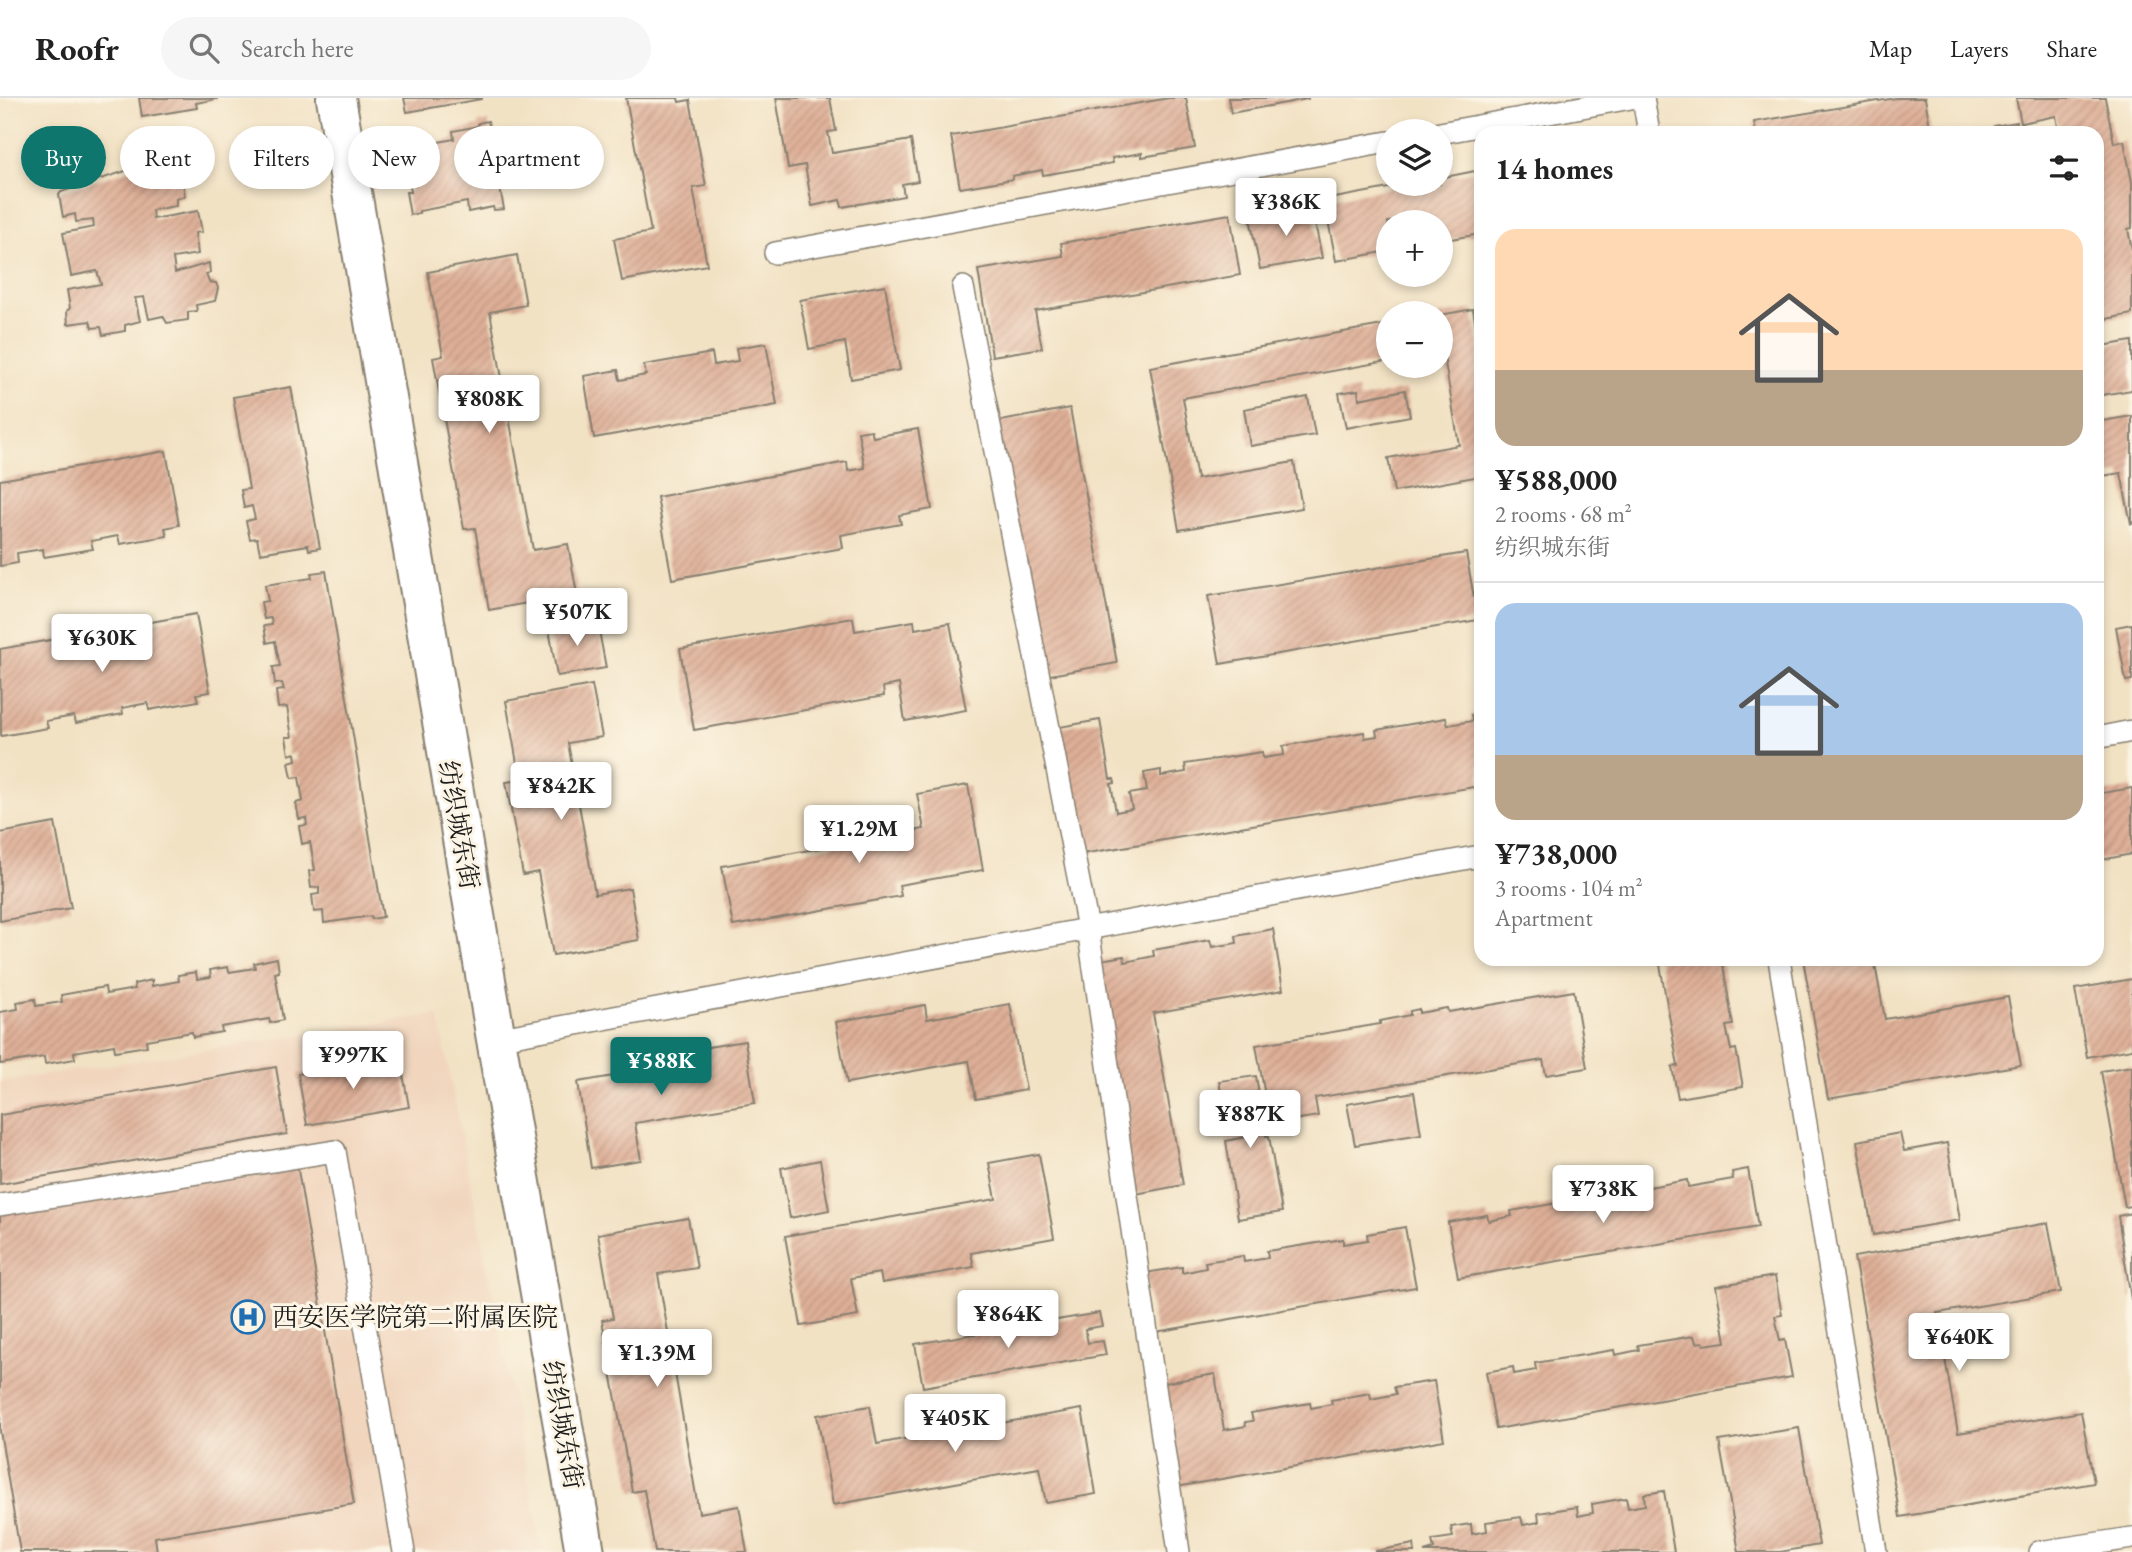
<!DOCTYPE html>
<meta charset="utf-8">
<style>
:root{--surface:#fff;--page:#f6f6f6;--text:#222;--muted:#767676;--line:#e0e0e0;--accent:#0f766e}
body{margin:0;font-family:"EB Garamond","Noto Serif SC",serif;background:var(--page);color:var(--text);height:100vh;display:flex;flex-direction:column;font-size:26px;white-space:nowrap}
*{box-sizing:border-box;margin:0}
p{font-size:23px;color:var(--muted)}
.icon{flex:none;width:38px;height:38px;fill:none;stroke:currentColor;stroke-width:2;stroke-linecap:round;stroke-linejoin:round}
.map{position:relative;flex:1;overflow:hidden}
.sheet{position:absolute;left:1474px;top:28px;width:630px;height:840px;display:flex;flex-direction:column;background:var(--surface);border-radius:21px;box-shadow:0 4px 10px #0003}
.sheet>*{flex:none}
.top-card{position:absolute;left:21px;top:28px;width:665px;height:63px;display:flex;gap:14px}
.buttons{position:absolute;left:1376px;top:21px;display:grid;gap:14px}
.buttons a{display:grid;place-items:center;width:77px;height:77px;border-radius:50%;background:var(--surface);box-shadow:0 4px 10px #0003;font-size:35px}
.price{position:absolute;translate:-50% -60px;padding:0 16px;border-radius:7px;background:#fff;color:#222;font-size:23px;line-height:46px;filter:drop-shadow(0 2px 4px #0008)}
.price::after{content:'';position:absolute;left:50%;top:42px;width:21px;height:16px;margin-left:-10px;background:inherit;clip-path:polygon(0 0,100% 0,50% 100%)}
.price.selected{background:var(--accent);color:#fff}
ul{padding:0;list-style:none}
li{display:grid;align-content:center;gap:14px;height:371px;padding:0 21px}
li+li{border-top:2px solid var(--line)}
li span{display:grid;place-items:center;height:217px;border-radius:21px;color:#555}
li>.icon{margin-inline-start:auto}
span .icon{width:126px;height:126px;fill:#fffc;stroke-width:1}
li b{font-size:30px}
h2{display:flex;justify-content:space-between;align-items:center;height:84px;padding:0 21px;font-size:30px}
.tag{padding:0 24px;border-radius:32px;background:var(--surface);box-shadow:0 4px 10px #0003;font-size:24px;line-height:63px}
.tag.selected{background:var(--accent);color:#fff}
header{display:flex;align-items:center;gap:42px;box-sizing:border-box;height:98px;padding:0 35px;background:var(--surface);border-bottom:2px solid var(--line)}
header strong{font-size:33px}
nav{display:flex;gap:38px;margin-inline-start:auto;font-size:24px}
.search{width:490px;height:63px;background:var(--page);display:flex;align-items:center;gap:18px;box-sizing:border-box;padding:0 24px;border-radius:38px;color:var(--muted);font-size:26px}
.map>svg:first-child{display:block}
.built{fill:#f1d5bd}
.building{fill:url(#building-hatch)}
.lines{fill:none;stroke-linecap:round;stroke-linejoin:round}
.service-casing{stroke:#877f70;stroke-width:24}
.tertiary-casing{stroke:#877f70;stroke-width:42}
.service{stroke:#fff;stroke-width:21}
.tertiary{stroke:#fff;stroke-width:38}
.labels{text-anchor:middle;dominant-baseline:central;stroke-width:6;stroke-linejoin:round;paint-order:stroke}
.street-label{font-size:26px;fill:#1c1c1c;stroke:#fcf5e5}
.poi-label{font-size:26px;fill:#1c1c1c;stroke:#fcf5e5;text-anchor:start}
</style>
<header>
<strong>Roofr</strong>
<div class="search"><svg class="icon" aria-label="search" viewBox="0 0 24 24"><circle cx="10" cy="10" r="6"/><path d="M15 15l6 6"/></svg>Search here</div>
<nav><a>Map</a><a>Layers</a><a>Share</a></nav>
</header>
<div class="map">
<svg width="2132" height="1454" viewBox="0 0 2132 1454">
<defs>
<pattern id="building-hatch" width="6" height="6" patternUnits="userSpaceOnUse" patternTransform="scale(1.75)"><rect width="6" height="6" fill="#deaf97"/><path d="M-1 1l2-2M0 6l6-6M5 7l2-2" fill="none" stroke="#be9682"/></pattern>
</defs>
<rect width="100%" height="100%" fill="#fcf5e5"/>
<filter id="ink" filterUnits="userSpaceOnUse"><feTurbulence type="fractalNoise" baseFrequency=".0143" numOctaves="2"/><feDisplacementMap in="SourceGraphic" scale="14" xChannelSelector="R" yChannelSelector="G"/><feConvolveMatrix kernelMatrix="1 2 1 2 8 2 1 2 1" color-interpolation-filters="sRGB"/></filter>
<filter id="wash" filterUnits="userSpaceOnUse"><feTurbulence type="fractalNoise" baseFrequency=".00686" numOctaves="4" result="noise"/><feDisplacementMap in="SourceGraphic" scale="28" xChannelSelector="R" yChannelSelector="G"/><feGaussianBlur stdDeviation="1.57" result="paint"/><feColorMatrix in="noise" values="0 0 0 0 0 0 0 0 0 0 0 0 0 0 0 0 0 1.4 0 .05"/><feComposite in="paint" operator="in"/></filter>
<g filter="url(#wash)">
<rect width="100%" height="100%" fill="#f2e2c4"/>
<path class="built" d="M438,916L542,1454H0V984Z"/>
<g id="blocks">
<path class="building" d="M139,0H217V1L196,5L197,10L142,19Z
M404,0H482V1L407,14Z
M626,0H678L679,4L690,2L706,88L693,90L707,167L622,183L614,141L651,134Z
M776,0H830L836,33L828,34L832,55L911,42L918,83L902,86L904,98L842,109L840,102L812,108L805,67L788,70Z
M1169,0H1186L1195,50L1142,59V55L1112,60L1113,65L1043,77L1042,72L1012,78L1013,81L960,90L951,38Z
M1228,0H1308V1L1231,15Z
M1896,0H1925L1931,35H1756L1754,24Z
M2016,0H2105L2114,45L2124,43L2132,84V130L2128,131L2132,152V216L2096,223V35H2059L2056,18L2021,25Z
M488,23L493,49L488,50L494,86L499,85L504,111L494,112L493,109L468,114L467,104L419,113V115L410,117L406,94H411L407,70L402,71L398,48L408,46V50L454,41L453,33L478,28V25Z
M2017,24L2019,35H1996L1994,28Z
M156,63L157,68L180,65L185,98L176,101V108L152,112L153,121L198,113L202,134L195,135L198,156L173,160L175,175L209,165L210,175L206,176L209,184L216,185L218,190L215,203L196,207L197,213L188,214V222L167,225L163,218L149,221L144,199L135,200L140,223L125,227V233L103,237L101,229L92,230L90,223L68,226L67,213L70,210L67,192L101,186L97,173L71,178L63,135L94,129L93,122L76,124L75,116L63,119L59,97L61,94Z
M1480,72V136L1440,143V124H1388V153L1336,163L1324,102L1410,86H1440V80Z
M1312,109L1322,160L1260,171L1250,120Z
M1230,116L1240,177L1035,213L1042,250L992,258L978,172L1063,158L1061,145Z
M517,157L526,207L490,214L533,452L568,446L577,496L489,512L475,430L464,431L433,260L443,258L428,174Z
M885,187L900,272L851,281L845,244L809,251L800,202Z
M1473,211L1480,252V378L1394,394L1388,360L1459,347L1443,253L1440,254V217Z
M1388,226V263L1183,300L1197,381L1294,364L1302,410L1179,432L1150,269Z
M2132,243V292L2096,298V249Z
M766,245L777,307L594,340L584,278L618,272L620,282L646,277L644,267L712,255L714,267L738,263L736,250Z
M291,289L320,450L309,452L308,447L260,455L257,440L250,441L246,423L255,421L252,408L244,410L241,392L249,391L233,299Z
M1358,292L1359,301L1405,292L1410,318L1346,330L1339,295Z
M1308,299L1315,337L1250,348L1244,311Z
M1070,310L1117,565L1039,579L991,325Z
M2132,318V426H2131L2121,375L2096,379V324Z
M918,331L932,411L899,417L901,426L841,437L843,450L672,481L657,399L847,364L848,373L865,370L858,334L871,332L873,339Z
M166,353L179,427L165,430L167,438L120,446L118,438L91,443L93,451L44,459L43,451L17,455L18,465L0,468V382Z
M1466,455L1478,522L1220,566L1208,498Z
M326,473L383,819L372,821L371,818L324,825L323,813L314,814L312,797L319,796V789L311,790L309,773L315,772L310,744L302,746L299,728L307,727L306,720L299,721L296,705L303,703L299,679L292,680L289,664L296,662L295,655L289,657L286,639H292L287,609L278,610L276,593L284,592L282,585L275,586L273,569L280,568L275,543L267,545L264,528L272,527L271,520L264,521L261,504L268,503L265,487L312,480L311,475Z
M196,516L210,594L196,596L198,603L149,612L148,605L122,610L123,616L76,625L74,618L46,623L48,630L1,638L0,551Z
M853,520L855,533L914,523L915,531L950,525L966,612L905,623L899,586L883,589L884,598L694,632L680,551Z
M597,522L606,570L557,578L549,531Z
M2132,526V582L2126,583L2116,529Z
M592,587L602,639L568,645L595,796L630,790L639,842L553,857L538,774L523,777L506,684L520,682L506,603Z
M1480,616V688L1070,758L1048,631L1100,622L1110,681H1114L1115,685L1111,686L1116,714L1132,711L1129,696L1147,693L1144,675L1161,672V678L1186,674L1185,666L1262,654L1263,660L1284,657L1283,648L1364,634L1365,640L1377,638L1376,632L1446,620L1448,627L1472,623L1471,617Z
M968,687L983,772L899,787L901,798L733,828L722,768L924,731L917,696Z
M2132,690V756L2096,763V696Z
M55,725L71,810L0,823V735Z
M1273,831L1283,892L1153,915L1183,1087L1130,1097L1089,864L1124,858L1125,864L1154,858L1153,852L1210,842L1212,849L1237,845L1236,838Z
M277,860L279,874L275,875L283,922L270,925L269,921L221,929L222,934L193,939L192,934L146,942L147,948L115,953L114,947L74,954L75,961L45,966L44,959L0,966V914L18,911L17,904L35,901L36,908L62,904L61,897L105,889L106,896L135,891L134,886L152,882V888L179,883L178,877L196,874L197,881L211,879L210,872L228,869L229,874L255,870L254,865Z
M1659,861H1722L1733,927L1726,928L1731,952L1736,951L1743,989L1678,1000L1672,969L1678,968Z
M1803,861H1874L1885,921L2008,899L2021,967L1828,1001Z
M2132,881V951L2087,959L2075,891Z
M1574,893L1587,970L1546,977L1543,962L1315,1000L1318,1018L1270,1026L1256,947L1380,926V923L1410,917V913L1419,911V915L1447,910L1448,914Z
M1010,906L1026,992L976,1001L969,963L847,985L836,924L925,907L927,921Z
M745,943L755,1005L635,1025L641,1062L591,1070L578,984L661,970L659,957Z
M400,959L409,1009L307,1027L298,976Z
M2132,968V1108L2125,1109L2101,973Z
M276,969L287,1036L0,1086V1017Z
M1256,978L1266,1038H1269L1282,1114L1238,1121L1226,1043L1246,1039L1244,1031L1228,1034L1219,983Z
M1414,994L1421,1036L1355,1047L1347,1006Z
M1900,1035L1904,1053L1947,1045L1960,1122L1873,1137L1857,1043Z
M1039,1056L1054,1140L971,1155L974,1169L882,1185L880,1175L851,1180L858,1218L801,1228L785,1138L996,1101L989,1065Z
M296,1060L354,1406L155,1439L157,1454H20L0,1333V1109Z
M820,1062L829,1112L790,1120L781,1070Z
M1748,1071L1758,1129L1458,1180L1448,1124L1487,1117L1489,1123L1512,1118L1511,1113L1587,1100L1588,1106L1613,1102L1612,1096L1687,1082L1688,1089L1733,1081L1732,1074Z
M2132,1115V1201H2131L2118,1118Z
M688,1120L697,1170L658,1176L699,1415L739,1408L747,1454H655L644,1392L632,1394L602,1222L613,1220L598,1136Z
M2048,1125L2061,1194L1937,1215L1958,1335L2081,1314L2094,1385L1900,1419L1854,1159Z
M1405,1129L1416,1189L1155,1234L1145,1175L1182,1169V1175L1206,1170L1205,1164L1243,1158L1244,1164L1268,1160L1267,1153L1343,1141V1146L1368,1142L1367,1136Z
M1775,1178L1782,1217L1775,1218L1780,1243L1785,1242L1792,1279L1496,1331L1486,1274L1513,1269L1514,1276L1536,1272L1535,1265L1614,1252L1615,1257L1639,1252L1638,1247L1694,1238L1696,1245L1703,1244L1704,1247L1726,1244L1716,1188Z
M1099,1215L1102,1228L1085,1231L1088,1245L1103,1243L1106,1257L923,1289L915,1246Z
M1215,1276L1224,1332L1246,1328L1245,1324L1253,1323L1251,1315L1310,1305L1311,1310L1332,1306L1331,1302L1370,1295L1371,1301L1396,1296L1394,1289L1434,1283L1444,1342L1176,1389L1159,1286Z
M870,1308L877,1346L909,1340L907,1328L993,1312L995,1326L1082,1311L1096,1396L1046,1405L1039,1370L833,1407L817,1317Z
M1799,1330L1819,1447L1780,1454H1739L1719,1343Z
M1664,1393L1674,1454H1424L1434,1451L1432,1442L1453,1439L1451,1429L1471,1426L1472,1436L1487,1433L1486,1424L1521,1419L1523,1427L1539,1424L1538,1415L1577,1409L1578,1418L1593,1415L1592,1406L1626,1400L1628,1410L1645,1407L1644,1396Z
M1414,1446L1415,1454H1375V1453Z"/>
</g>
</g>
<g filter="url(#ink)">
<use href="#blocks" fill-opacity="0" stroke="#877f70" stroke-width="2"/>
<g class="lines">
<defs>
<path id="service" d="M1643,0L1649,35
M1440,35L1631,0
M775,155L1388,44
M963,189L1088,830L1179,1454
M2096,640L2132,633
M1779,861L1876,1454
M496,941L1480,758
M0,1107L335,1053L404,1454
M2039,1454L2132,1440"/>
<path id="tertiary" d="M336,0L496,941L585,1454"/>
</defs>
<use href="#service" class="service-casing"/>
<use href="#tertiary" class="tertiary-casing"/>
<use href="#service" class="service"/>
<use href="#tertiary" class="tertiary"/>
</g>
</g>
<defs>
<symbol id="hospital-ring" viewBox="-11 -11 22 22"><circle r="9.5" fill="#fcf5e5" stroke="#1f6fb2" stroke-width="1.5"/><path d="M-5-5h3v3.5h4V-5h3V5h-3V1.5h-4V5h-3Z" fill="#1f6fb2"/></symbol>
</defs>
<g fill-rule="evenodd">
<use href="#hospital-ring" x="229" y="1200" width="38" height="38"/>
</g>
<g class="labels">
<g class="street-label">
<text transform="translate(459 727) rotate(80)">纺织城东街</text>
<text transform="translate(563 1327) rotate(80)">纺织城东街</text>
</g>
<g class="poi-label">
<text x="272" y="1219">西安医学院第二附属医院</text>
</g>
</g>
</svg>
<div class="buttons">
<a><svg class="icon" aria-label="layers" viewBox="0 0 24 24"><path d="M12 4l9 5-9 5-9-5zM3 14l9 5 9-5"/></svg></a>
<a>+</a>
<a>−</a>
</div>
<b class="price" style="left:1286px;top:140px">¥386K</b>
<b class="price" style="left:489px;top:337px">¥808K</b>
<b class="price" style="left:577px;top:550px">¥507K</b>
<b class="price" style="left:102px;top:576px">¥630K</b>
<b class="price" style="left:561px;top:724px">¥842K</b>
<b class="price" style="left:859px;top:767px">¥1.29M</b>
<b class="price" style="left:353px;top:993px">¥997K</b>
<b class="price selected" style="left:661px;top:999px">¥588K</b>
<b class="price" style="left:1250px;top:1052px">¥887K</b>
<b class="price" style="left:1603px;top:1127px">¥738K</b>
<b class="price" style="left:1008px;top:1252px">¥864K</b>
<b class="price" style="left:1959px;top:1275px">¥640K</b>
<b class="price" style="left:657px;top:1291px">¥1.39M</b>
<b class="price" style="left:955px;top:1356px">¥405K</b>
<div class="top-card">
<a class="tag selected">Buy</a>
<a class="tag">Rent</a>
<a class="tag">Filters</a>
<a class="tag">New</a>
<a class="tag">Apartment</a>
</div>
<section class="sheet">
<h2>14 homes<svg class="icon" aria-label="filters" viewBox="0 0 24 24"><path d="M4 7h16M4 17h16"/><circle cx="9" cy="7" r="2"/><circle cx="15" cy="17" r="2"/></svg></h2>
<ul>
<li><span style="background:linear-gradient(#ffd9b3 65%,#b9a48a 0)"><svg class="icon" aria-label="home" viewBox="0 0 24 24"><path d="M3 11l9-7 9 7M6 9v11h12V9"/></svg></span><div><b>¥588,000</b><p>2 rooms · 68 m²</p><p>纺织城东街</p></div></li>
<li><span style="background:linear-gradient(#a9c7e8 70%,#b9a48a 0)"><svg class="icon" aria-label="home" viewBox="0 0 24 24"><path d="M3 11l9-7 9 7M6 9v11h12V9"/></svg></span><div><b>¥738,000</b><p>3 rooms · 104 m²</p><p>Apartment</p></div></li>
</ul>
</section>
</div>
